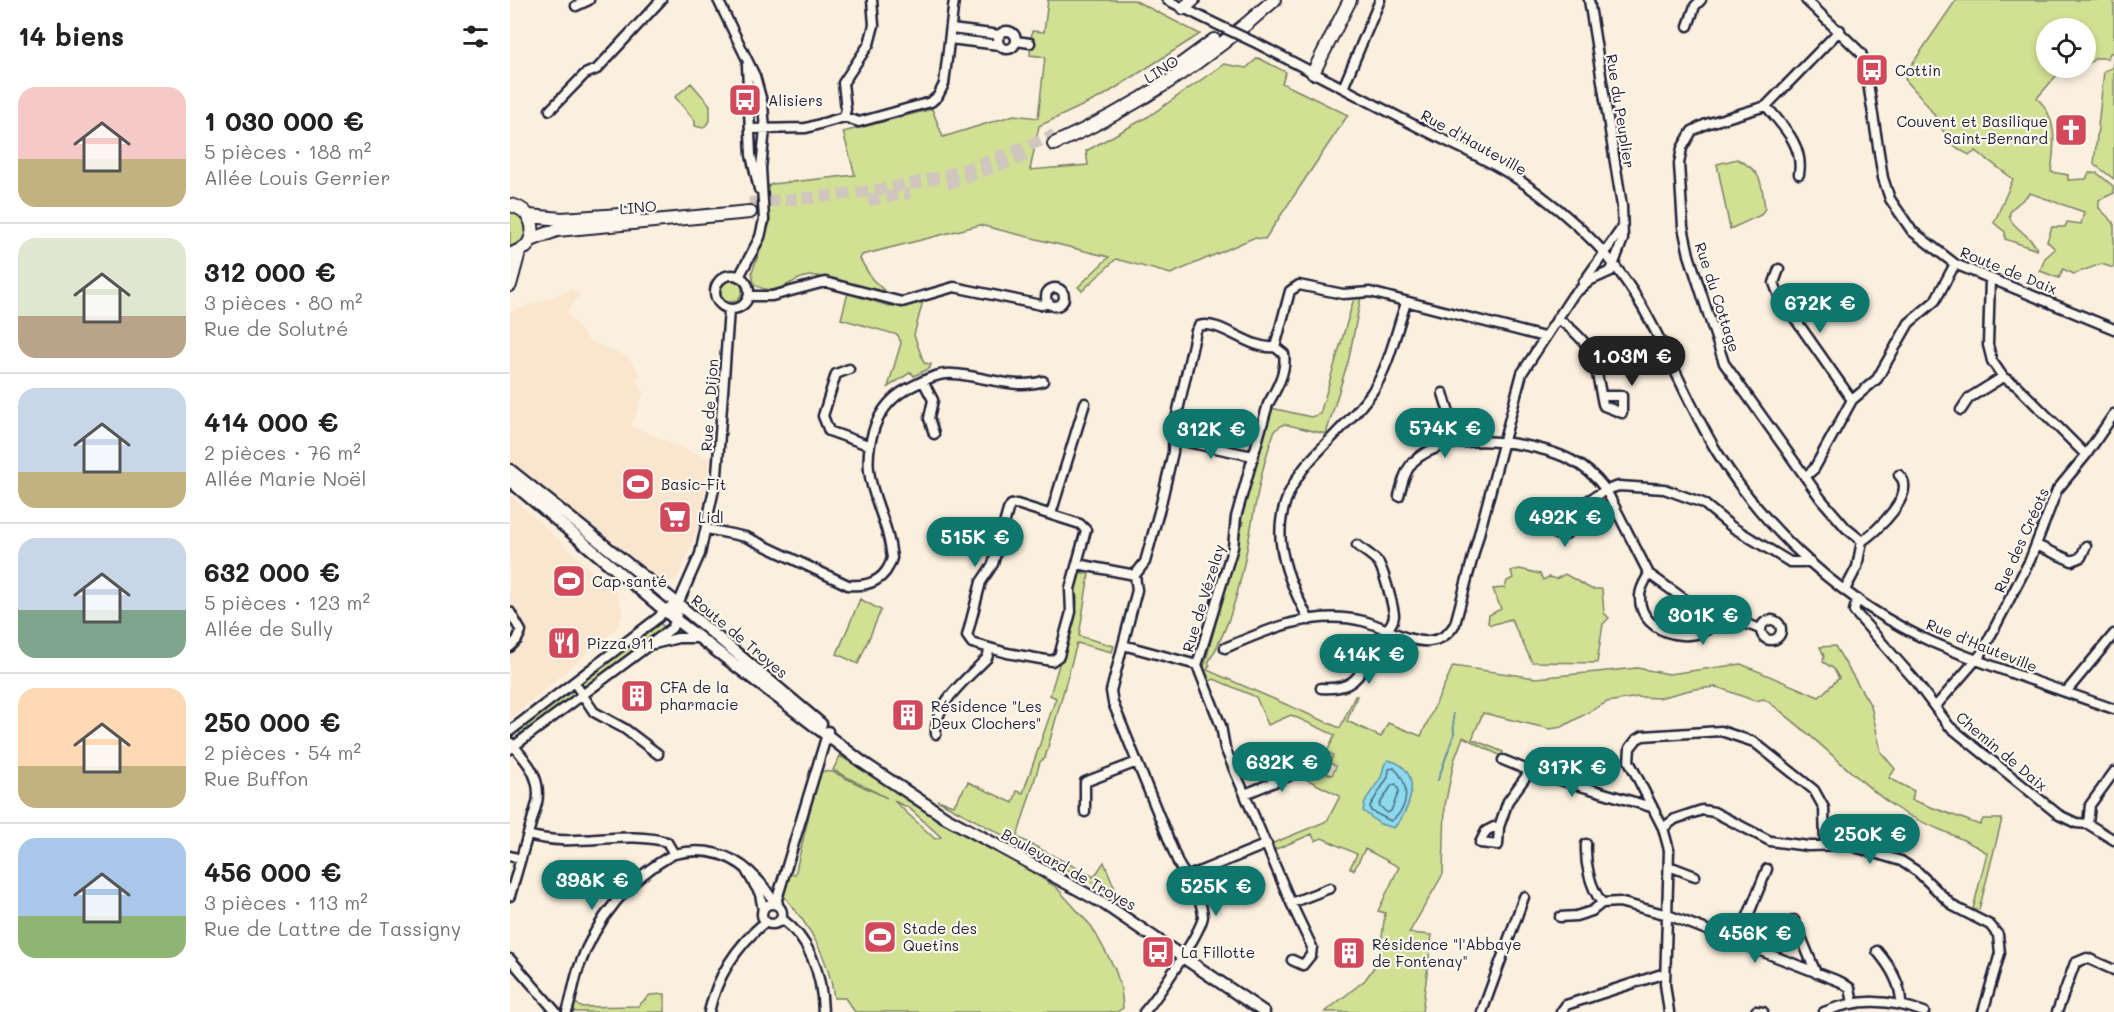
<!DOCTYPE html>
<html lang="fr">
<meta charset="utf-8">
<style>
:root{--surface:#fff;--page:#f6f6f6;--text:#222;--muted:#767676;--line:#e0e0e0;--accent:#0f766e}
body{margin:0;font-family:Mali,sans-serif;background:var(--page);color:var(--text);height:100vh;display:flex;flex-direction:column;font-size:22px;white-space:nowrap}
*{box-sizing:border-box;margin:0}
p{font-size:20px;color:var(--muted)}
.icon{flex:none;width:33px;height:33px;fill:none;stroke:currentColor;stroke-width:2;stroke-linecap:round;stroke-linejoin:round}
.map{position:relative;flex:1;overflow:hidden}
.sheet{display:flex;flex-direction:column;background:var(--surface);width:510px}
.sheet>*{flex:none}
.tools{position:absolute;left:1526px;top:18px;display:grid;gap:12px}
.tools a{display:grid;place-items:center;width:60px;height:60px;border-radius:50%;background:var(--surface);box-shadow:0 3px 9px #0003;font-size:30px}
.price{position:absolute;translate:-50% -51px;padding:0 14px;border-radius:21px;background:var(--accent);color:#fff;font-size:20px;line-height:39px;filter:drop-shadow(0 2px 3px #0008)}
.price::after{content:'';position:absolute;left:50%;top:36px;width:18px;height:14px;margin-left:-9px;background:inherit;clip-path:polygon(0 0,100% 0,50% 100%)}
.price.on{background:#222;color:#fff}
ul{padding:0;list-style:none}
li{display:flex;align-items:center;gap:18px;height:150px;padding:0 18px}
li+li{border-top:2px solid var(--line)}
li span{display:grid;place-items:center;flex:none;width:168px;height:120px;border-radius:18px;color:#555}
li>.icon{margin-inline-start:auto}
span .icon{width:72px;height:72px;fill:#fffc;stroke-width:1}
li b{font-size:26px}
h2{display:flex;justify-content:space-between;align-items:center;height:72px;padding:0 18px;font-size:26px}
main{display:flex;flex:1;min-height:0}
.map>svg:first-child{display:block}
.built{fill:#fae5ce}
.green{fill:#d2e094;stroke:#7a8168;stroke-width:1.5;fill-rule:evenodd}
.water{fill:#8dd9ed;stroke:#6290a6;stroke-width:1.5}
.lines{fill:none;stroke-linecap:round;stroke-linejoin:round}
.shore{stroke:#4d6b82;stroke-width:1.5}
.stream{stroke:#6290a6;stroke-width:2}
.highway-tunnel{stroke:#d0c6bd;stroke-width:12;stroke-dasharray:12 6;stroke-linecap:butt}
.minor-casing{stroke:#22223b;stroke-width:13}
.major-casing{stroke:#22223b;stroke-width:15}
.highway-casing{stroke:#22223b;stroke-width:16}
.minor{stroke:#fbf7ec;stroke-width:8}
.major{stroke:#fbf7ec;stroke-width:10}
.highway{stroke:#fbf7ec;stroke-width:12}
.minor-bridge-casing{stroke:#22223b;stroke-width:13;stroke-linecap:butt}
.minor-bridge{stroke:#fbf7ec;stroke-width:8}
.labels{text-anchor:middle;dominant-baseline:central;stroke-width:4.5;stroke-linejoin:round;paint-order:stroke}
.street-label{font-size:15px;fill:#22223b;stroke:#fbf7ec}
.poi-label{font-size:15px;fill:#22223b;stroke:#fbf7ec;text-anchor:start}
</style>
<main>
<section class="sheet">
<h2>14 biens<svg class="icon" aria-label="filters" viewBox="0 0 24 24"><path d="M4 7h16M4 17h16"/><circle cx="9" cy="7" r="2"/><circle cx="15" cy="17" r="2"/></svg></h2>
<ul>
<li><span style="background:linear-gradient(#f6c9c9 60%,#c2b280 0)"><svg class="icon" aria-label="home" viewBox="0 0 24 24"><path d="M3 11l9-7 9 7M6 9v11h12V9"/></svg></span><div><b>1 030 000 €</b><p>5 pièces · 188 m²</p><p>Allée Louis Gerrier</p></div></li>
<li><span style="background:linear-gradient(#dfe7d0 65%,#b9a48a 0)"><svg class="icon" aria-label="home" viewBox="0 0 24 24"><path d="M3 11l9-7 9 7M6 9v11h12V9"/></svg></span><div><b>312 000 €</b><p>3 pièces · 80 m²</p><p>Rue de Solutré</p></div></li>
<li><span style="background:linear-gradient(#c9d6e8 70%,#c2b280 0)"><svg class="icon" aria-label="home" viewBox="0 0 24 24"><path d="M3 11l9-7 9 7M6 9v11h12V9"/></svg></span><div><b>414 000 €</b><p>2 pièces · 76 m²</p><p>Allée Marie Noël</p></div></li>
<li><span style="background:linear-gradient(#c9d6e8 60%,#7fa58c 0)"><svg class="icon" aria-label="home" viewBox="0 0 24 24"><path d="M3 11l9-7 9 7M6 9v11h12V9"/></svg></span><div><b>632 000 €</b><p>5 pièces · 123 m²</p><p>Allée de Sully</p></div></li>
<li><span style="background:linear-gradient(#ffd9b3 65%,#c2b280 0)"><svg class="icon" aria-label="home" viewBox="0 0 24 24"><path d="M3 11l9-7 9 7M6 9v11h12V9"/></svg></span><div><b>250 000 €</b><p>2 pièces · 54 m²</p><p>Rue Buffon</p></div></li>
<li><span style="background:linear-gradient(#a9c7e8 65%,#8fb573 0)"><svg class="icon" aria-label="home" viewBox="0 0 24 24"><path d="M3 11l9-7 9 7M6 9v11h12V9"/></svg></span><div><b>456 000 €</b><p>3 pièces · 113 m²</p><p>Rue de Lattre de Tassigny</p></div></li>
</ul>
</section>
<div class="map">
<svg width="1604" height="1012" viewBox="0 0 1604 1012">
<rect width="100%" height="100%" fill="#fbefde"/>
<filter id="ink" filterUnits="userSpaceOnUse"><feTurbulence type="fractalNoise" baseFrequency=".0167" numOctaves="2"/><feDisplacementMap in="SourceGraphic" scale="12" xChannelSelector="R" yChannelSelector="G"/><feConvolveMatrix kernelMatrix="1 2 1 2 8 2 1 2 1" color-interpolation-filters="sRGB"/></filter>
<g filter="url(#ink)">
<path class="built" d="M62,290L69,295L57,313L79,341L118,357L131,375L125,379L134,392L121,426L199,459L191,516L181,547L168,576L163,581H153L0,461V312Z
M0,495L106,593L113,611L107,628L0,718Z"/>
<path class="green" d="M538,0H624L690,34L593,96L529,126L520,170L578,165L576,151L639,116L714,64L736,68L748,58L776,72L772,83L838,115L755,239L743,238L661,274L606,259L572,291L568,287L599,257L470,225L352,255L350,259L362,279L379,295C355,288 330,279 306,276C283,273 269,302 244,284L242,272L260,223L257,187L262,184L345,175L333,132L422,109L433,137L504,115L528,118L535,57L520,55L522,31L534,32Z
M1446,0H1604V179L1584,164L1594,71L1602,68L1604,53H1600L1598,58H1586L1569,71L1553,68L1527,98C1548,118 1545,144 1541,172L1558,175V180L1576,179L1579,173H1587L1603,186L1604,193L1589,200V208L1604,223V268L1591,264L1564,274L1553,269L1549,278L1530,271L1535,258L1545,249L1537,241L1542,227H1555L1557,222L1571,224L1574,212L1520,193C1514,199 1507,204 1502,209C1490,223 1524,235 1527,250L1495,239V232L1484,223L1503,179L1466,151L1460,155C1434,144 1435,129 1420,109C1413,98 1403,89 1395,79L1398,70ZM1575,28V68H1536V28Z
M181,83L200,105V121L193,128L185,126V121L165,97Z
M1227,159C1253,172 1251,182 1255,208L1251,215L1220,229L1207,164Z
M0,210L15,220C18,236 14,242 0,249Z
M208 290a12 12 0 1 1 24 0a12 12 0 1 1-24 0Z
M338,293L379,306L413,301L404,335L414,363L421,364L420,368L404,376L401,372L378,387L391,343L388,335L331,319Z
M845,295L851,297L839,358L816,434L774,424L765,430C736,507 742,592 698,663L700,665L697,670L830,728L845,696H847L837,721L871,737L878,723L911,736L943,666L1026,678L1127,668L1159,674L1231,664L1309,697L1329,678L1323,668L1313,662L1314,656L1310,647L1325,646L1361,706L1371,752L1385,769L1379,778L1404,791L1402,800L1470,825L1473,819H1492L1469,910L1463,909L1477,853C1449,834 1413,826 1386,808C1339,775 1301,731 1254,699L1245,701L1207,687L1184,689L1149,698L1128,697L1097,702L1052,727L1040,729L973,713L962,739L993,752L991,756L953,737L944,761L935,805L933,874L899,933L922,935L912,1012H815L855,980L869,960L875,913L868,911L889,867L855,849L844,870L840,868L847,854L812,838L805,841L802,834L764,850L761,844L817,821L830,796L794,778L811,771L822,775L826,766L820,763L823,755L817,752L825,735L781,715L758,725L746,697L704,679L697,682L693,671L733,522L729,521L761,408L801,417L810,414Z
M1010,569L1030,574L1033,580L1039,577L1046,579L1055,574L1081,589H1092L1094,613L1099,618L1093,624L1087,663L1022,662L1001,619L981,625L978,623L979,615L991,609L983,589L995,588L997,581L1003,578L1001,571Z
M568,572L579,574L569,636L604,646L602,652L567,643L535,758L530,762L507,837L584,877L594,862L605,889L603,894L427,800L444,805L458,782L503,803L507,791L513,793L546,698L540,695L567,604V595L561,593Z
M350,599L371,610L348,664L327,654Z
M150,623L155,628L71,689L68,685Z
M64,688L67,692L11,735L9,731Z
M330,756L546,887L582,927L605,969L611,989L613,1008L607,1012H345L335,998H324C319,957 300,927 274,896L279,874L285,875L309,771L323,772L377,798L323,770ZM384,801L399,808L431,837L425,839Z
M155,994V1012H64L65,1002L70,1007L128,1006L140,995Z"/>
<path class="water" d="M878,760C913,768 903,807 884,828L870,824L853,811C854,798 865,788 871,777C874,770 872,765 878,760Z"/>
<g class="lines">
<path class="shore" d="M884,768C900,783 900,808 881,821L861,811L860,806L878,777L879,769Z
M886,784L889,791L881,811L877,813L869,805L882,785Z"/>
<path class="stream" d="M928,780L944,734L943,714"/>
<path class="highway-tunnel" d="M437,184L520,154
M358,200L400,193
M239,203C294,198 350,195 404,183C453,173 498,154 544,135"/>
<defs>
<path id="minor" d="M208,0L245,76L253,105L255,129L251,168L254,220L250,237L229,277
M657,0L708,25
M1296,0L1351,53L1355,64L1373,178L1380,199L1402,231L1445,264L1604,329
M66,6L79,0
M1178,26L1185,6L1191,0
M441,29L490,35
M1330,30L1256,106L1196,124L1182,131L1172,148L1169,164L1173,227L1179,255L1214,363L1311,499L1336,528L1352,541L1347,567L1335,590
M488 40a9 9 0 1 1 18 0a9 9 0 1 1-18 0Z
M440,39L489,45
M506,41L520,43
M748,44C801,72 855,99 908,127C939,143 974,157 1003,176C1032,195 1062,219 1086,244C1143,303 1165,383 1207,452C1258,534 1336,604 1424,643C1483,668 1544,688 1604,709
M237,65L241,155L249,189
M833,88L870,0
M1256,106C1273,126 1294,146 1289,174
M40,110L75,74L87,69L151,0
M334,117L336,109L333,83L359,44L364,25L362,0
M240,129L296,128L334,117L349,122L421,102L428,96L434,84L444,0
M1269,269L1264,283L1269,296L1342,400
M205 292a17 17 0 1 1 34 0a17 17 0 1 1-34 0Z
M1480,279L1478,345L1482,361L1493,377L1507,386L1576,455
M1073,283L1112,228
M536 297a9 9 0 1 1 18 0a9 9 0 1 1-18 0Z
M239,296H262L315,282L392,302L444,287L531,305L539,303
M1047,318C1087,347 1083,357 1093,404L1094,406L1112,413V396H1092
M339,369L326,374L313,416L319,431L358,445
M413,381L423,400L419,418L424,434
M933,393L948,442
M1451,410L1459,398L1493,377
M663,439L743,456
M1295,477L1304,469L1342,400L1367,379L1399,323L1425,301L1445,264
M889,496C892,484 895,471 903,462C936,429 1024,441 1061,460C1076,467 1086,477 1096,490L1139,574L1177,601L1250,629
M507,504L570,524L576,530L560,589L561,612L549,656L542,661L497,653L462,643L457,636L471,582L483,564L498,510L501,505Z
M541,514L575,403
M1041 525a10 10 0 1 1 20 0a10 10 0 1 1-20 0Z
M1053,515L1096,490L1109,486L1154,489L1193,503L1222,527L1280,562H1301
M197,529L236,537L338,585C359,587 376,580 382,558C377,507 345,482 365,426C371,411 382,397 397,389C411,382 427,372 444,374C473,376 506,390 533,381
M1352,541C1367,531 1408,493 1389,475
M1526,545L1562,561L1571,557L1576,546
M567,564L625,575
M1139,574C1135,581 1130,588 1130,596C1128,638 1197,650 1213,613
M1347,599L1344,611L1403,678L1439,726L1549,815L1566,823L1578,824L1604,840
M0,612L11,631L7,640L0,647
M1251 630a10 10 0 1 1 20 0a10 10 0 1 1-20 0Z
M799,620C770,564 753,518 798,463C819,439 844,418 862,392C879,367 886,331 896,303
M144,644L168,638H189
M613,645L687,665
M715,648C758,629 805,609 853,621C874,626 898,643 919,641C931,640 939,634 945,624L1012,373L1063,295L1081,280L1101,271L1113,239L1112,206L1079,0
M64,682L84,712L115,729L148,754
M811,688C853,691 851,666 869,639C874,631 883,626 884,616C884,608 873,568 868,562C863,556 853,550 847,545
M1556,692L1604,634
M1425,707L1471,654L1520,560L1547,490L1576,455L1604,414
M0,731L149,617L155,609L168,604
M426,734C423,704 458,678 477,658L480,648
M0,749L162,628L166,620L168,604L190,554L207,475L219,309
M993,760L1020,771L1141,807
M735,794L779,776V768
M575,812V782L627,762
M1578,824L1580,805L1604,772
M984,827H989L988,845L970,843L976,831Z
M989,827L998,801L1020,771
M1153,828L1165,819L1192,810L1204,812L1260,841L1298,846L1338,845L1391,861L1408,872L1443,906L1480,925L1488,935L1490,953L1473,1012
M18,835C65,849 114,829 157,842L164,854C210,843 243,865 265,904
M1076,844C1075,864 1080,887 1092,903
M0,856L11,859
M1159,866L1185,876
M237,872L250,894L253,910
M676,877L757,844
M820,888L781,903L715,748L711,726L687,665L723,547L726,517L758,404C766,390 777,371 774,354L765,347L780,291L789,285L833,294L860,292L1034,337
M0,896L27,803C32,778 17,761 1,743
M781,903L802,947L801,955L793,965L782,960
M252 914a10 10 0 1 1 20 0a10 10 0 1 1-20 0Z
M268,905L267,899L318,731
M1050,917L1066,916L1082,911L1092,903L1109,902L1158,915L1331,982L1340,988L1343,1003
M272,919C301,941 312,976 313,1012
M1284,920L1306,973
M1227,943L1257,869
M1367,951C1379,965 1391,984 1391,1003
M0,959L46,1012
M1246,1011L1253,1012
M57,1012C62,997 64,981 69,967C86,919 119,878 164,854
M199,1012C207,976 228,945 255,922
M634,1012C645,1001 693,929 693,916C692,898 678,880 669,865L603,703L601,691L627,590L625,575L635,562L650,508L663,452L664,428L686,331L689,326C711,319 738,350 765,347
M972,1012L1014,897
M1051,1012L1056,1005L1155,973
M1159,1012L1155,984L1159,850L1153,828L1119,761L1120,748L1127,739L1133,736L1211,731L1244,742L1304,790L1314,808L1315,845
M1314,1012C1349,998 1379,999 1414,1012
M1547,1012L1565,963L1577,958L1604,970"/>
<path id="major" d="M0,470L168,604L311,724
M0,481L166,620L352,762L435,817L593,903L754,1012"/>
<path id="highway" d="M674,8L683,0
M670,65L704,40
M803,73L840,0
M544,144C625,108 698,60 764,0
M0,205C21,209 29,230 16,247L0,255
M19,216L52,219L125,214
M21,240L47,230L240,212
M0,285L9,252"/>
</defs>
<use href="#minor" class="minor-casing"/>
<use href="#major" class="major-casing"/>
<use href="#highway" class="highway-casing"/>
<use href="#minor" class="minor"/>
<use href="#major" class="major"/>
<use href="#highway" class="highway"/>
<defs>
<path id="minor-bridge" d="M708,25L748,44"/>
</defs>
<use href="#minor-bridge" class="minor-bridge-casing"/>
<use href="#minor-bridge" class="minor-bridge"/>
</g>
</g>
<defs>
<symbol id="bus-square" viewBox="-11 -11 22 22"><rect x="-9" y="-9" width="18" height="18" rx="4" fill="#d1495b" stroke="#fbf7ec"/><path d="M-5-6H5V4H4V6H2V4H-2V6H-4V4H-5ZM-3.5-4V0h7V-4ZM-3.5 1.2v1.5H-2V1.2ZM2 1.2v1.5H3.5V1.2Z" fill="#fff"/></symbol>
<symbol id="church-square" viewBox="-11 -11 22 22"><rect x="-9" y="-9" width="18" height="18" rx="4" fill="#d1495b" stroke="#fbf7ec"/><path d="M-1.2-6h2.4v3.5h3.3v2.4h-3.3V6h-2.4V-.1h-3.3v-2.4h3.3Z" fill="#fff"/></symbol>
<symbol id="stadium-square" viewBox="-11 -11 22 22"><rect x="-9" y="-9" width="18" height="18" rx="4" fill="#d1495b" stroke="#fbf7ec"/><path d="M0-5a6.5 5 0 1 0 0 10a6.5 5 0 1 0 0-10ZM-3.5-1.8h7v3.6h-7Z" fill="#fff"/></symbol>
<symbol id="supermarket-square" viewBox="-11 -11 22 22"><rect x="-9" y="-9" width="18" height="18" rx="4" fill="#d1495b" stroke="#fbf7ec"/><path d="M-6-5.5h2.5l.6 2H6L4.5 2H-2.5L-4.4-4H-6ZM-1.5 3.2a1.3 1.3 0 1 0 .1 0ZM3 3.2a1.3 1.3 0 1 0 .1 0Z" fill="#fff"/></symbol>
<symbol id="restaurant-square" viewBox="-11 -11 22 22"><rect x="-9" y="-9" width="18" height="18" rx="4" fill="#d1495b" stroke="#fbf7ec"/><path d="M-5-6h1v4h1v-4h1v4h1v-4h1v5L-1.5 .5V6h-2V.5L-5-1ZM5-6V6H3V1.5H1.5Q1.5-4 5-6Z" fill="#fff"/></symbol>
<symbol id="building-square" viewBox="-11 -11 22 22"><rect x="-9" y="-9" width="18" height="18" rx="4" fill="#d1495b" stroke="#fbf7ec"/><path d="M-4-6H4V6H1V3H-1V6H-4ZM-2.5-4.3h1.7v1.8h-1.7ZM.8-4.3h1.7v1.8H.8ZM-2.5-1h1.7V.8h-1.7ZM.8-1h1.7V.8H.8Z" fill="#fff"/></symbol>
</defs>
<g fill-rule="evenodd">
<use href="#bus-square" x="1343" y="51" width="38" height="38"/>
<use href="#bus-square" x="216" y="81" width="38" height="38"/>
<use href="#church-square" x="1542" y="111" width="38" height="38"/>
<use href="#stadium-square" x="109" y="465" width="38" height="38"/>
<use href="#supermarket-square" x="146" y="498" width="38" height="38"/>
<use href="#stadium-square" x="40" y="562" width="38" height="38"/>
<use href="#restaurant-square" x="35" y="624" width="38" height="38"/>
<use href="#building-square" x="108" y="677" width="38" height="38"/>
<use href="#building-square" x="379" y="696" width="38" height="38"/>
<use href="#stadium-square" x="351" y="918" width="38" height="38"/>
<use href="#bus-square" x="629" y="933" width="38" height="38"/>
<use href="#building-square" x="820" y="934" width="38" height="38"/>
</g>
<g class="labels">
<g class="street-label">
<text transform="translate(651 69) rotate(-33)">LINO</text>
<text transform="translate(1111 111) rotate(81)">Rue du Peuplier</text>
<text transform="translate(964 142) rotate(29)">Rue d'Hauteville</text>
<text transform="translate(128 207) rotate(-5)">LINO</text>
<text transform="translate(1499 270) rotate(22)">Route de Daix</text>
<text transform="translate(1208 297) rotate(72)">Rue du Cottage</text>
<text transform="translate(199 405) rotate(-86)">Rue de Dijon</text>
<text transform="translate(1511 540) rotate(-66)">Rue des Créots</text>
<text transform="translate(693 598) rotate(-73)">Rue de Vézelay</text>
<text transform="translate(230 636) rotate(40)">Route de Troyes</text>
<text transform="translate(1472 645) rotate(22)">Rue d'Hauteville</text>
<text transform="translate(1492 751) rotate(40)">Chemin de Daix</text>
<text transform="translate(559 869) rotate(29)">Boulevard de Troyes</text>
</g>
<g class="poi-label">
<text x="1385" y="70">Cottin</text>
<text x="258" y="100">Alisiers</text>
<text x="1538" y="121" text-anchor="end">Couvent et Basilique<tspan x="1538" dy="17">Saint-Bernard</tspan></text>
<text x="151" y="484">Basic-Fit</text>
<text x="188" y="517">Lidl</text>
<text x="82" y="581">Cap santé</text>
<text x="77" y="643">Pizza 911</text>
<text x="150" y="687">CFA de la<tspan x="150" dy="17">pharmacie</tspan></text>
<text x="421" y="706">Résidence "Les<tspan x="421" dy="17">Deux Clochers"</tspan></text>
<text x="393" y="928">Stade des<tspan x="393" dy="17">Quetins</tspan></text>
<text x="862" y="944">Résidence "l'Abbaye<tspan x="862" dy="17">de Fontenay"</tspan></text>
<text x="671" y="952">La Fillotte</text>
</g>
</g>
</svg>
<div class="tools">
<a><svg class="icon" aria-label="locate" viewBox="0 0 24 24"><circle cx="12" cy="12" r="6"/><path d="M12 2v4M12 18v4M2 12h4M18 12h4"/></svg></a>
</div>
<b class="price" style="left:1310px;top:334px">672K €</b>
<b class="price on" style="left:1122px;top:387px">1.03M €</b>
<b class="price" style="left:935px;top:459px">574K €</b>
<b class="price" style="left:701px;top:460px">312K €</b>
<b class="price" style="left:1055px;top:548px">492K €</b>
<b class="price" style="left:465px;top:568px">515K €</b>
<b class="price" style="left:1193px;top:646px">301K €</b>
<b class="price" style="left:859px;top:685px">414K €</b>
<b class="price" style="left:772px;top:793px">632K €</b>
<b class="price" style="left:1062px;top:798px">317K €</b>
<b class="price" style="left:1360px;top:865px">250K €</b>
<b class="price" style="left:82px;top:911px">398K €</b>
<b class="price" style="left:706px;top:917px">525K €</b>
<b class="price" style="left:1245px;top:964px">456K €</b>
</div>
</main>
